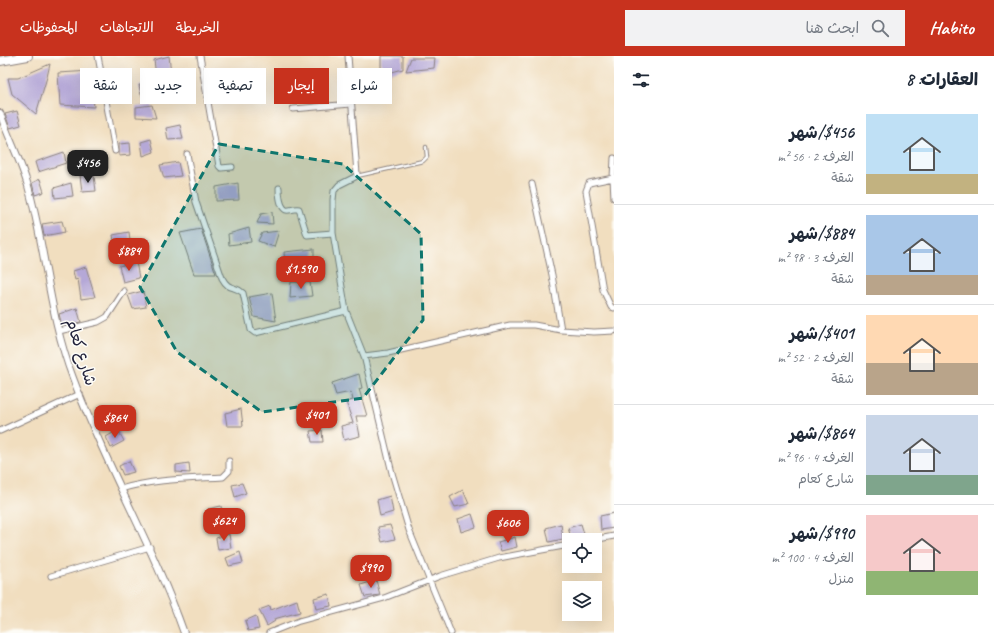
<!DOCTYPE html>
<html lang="ar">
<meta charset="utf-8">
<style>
:root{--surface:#fff;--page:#f2f2f3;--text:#1f2937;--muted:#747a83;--line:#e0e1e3;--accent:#c8321e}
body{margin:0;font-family:Caveat,"Playpen Sans Arabic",sans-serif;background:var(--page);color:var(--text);direction:rtl;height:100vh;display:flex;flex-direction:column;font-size:15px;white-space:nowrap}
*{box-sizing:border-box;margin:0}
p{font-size:13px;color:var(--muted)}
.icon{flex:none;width:22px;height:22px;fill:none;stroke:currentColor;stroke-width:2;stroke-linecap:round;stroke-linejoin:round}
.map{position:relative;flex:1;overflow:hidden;direction:ltr}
.details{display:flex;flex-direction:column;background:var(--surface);width:380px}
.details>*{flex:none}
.banner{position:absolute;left:12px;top:12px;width:380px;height:36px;direction:rtl;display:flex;gap:8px}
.buttons{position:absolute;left:562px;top:477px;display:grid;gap:8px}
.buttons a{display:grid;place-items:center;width:40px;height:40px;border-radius:0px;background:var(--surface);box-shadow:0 4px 16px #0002;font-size:20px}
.price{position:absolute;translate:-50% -34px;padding:0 9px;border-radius:8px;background:var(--accent);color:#fff;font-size:13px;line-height:26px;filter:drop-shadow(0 1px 2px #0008)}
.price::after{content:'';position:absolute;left:50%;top:24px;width:12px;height:9px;margin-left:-6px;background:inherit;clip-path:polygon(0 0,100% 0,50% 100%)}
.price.current{background:#222;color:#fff}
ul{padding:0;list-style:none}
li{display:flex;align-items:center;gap:12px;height:100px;padding:0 16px}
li+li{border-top:1px solid var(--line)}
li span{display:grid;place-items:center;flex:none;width:112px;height:80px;border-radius:0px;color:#555}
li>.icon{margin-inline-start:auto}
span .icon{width:48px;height:48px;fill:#fffc;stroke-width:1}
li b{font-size:17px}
h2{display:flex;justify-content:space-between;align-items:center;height:48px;padding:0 16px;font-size:17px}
.pill{padding:0 14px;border-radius:0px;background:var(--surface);box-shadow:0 4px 16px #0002;font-size:14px;line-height:36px}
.pill.current{background:var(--accent);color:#fff}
header{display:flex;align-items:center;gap:24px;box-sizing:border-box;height:56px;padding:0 20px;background:var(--accent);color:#fff}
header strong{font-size:19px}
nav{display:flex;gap:22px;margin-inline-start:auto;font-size:14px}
.search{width:280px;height:36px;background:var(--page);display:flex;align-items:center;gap:10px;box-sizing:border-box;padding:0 14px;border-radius:0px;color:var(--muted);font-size:15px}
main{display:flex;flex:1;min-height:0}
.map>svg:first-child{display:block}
.building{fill:#b5a8d7}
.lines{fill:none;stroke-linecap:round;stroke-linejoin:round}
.service-casing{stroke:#8a807d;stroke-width:4.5}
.minor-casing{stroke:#8a807d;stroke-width:7}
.tertiary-casing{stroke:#8a807d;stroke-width:8}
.primary-casing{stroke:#8a807d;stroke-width:10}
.service{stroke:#fff;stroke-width:2.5}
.minor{stroke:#fff;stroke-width:5}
.tertiary{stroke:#fff;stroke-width:6}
.primary{stroke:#fff;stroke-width:8}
.marked{fill:#0f766e;fill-opacity:0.2;stroke:#0f766e;stroke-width:3;stroke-dasharray:8 5;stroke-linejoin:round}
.labels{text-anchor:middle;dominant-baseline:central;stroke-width:3;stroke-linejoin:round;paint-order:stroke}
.street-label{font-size:16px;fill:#22223b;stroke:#fdfcf7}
</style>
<header>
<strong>Habito</strong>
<div class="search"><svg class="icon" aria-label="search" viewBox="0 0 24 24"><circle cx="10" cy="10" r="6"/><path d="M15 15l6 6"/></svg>ابحث هنا</div>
<nav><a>الخريطة</a><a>الاتجاهات</a><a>المحفوظات</a></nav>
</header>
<main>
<section class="details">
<h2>العقارات: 8<svg class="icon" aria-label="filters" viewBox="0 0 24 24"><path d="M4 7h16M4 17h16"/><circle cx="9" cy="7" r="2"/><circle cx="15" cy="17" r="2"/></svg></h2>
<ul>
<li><span style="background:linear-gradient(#bfe0f5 75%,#c2b280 0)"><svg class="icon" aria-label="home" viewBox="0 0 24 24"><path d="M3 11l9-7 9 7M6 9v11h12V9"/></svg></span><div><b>$456/شهر</b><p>الغرف: 2 · 56 m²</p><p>شقة</p></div></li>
<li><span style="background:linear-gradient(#a9c7e8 75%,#b9a48a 0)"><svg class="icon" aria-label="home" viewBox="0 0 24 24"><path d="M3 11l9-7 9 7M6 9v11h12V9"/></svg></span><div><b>$884/شهر</b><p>الغرف: 3 · 98 m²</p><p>شقة</p></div></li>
<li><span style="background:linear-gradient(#ffd9b3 60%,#b9a48a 0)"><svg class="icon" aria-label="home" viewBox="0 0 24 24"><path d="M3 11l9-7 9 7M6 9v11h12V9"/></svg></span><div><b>$401/شهر</b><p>الغرف: 2 · 52 m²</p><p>شقة</p></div></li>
<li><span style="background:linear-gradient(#c9d6e8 75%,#7fa58c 0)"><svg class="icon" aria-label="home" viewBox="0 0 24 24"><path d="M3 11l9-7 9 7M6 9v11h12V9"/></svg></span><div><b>$864/شهر</b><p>الغرف: 4 · 96 m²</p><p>شارع كعام</p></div></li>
<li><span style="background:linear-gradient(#f6c9c9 70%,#8fb573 0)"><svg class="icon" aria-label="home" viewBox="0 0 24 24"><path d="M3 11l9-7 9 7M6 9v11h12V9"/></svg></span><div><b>$990/شهر</b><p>الغرف: 4 · 100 m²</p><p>منزل</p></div></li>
</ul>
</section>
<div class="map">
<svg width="614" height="577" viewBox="0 0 614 577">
<rect width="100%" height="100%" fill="#fdfcf7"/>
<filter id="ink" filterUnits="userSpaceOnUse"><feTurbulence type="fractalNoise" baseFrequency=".025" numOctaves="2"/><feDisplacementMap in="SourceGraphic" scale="8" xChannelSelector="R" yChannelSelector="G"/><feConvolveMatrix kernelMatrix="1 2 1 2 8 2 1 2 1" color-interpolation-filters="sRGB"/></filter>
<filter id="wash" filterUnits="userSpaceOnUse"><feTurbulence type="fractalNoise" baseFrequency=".012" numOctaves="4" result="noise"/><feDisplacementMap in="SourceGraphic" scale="16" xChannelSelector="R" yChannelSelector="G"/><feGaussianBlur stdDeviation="0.9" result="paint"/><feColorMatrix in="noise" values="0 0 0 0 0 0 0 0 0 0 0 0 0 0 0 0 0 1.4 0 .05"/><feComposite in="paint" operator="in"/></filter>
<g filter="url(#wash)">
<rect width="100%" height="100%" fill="#f1debf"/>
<g id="blocks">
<path class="building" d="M169,0L171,17L156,20L154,4Z
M381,0H403V13L381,19Z
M411,2H435L434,12L406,15Z
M50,8L47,21L36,58L12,38L8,22H18Z
M91,15L94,51L60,49L58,17Z
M152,28L154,40L141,39L139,29Z
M152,49L156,62L136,61V51Z
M17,55L21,69L10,72L5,58Z
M180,69L183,83L168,84L166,72Z
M151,83L154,96L143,100L141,86Z
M130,87L131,99L119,100V88Z
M64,96L66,107L38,116L35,106Z
M178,106L181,120L164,122L160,109Z
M80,119L94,120L96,135L82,136Z
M40,123L44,136L35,139L32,127Z
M71,127L73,140L55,142L54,132Z
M238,127L239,144L216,145V131Z
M272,156L273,168L257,167L261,158Z
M62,165L65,176L44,180L42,168Z
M249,172L251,186L229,189L228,178Z
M201,173L216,218H194L180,177Z
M279,175L274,191L258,185L262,177Z
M129,176L131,194L116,197L113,179Z
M314,193V216L286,218L284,196Z
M136,206L139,222L123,226L119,210Z
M86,211L95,241L81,243L78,223L75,224L73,215Z
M291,226H310L312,240L290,242Z
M143,235L146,251L133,253L128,239Z
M272,237L276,265L254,261L249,241Z
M77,252L81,266L62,270L59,258Z
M359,318L362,332L359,333L367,360H356L360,380L344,384L341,370L353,367L346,346L353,344L351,336L336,339L332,327Z
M241,353L243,370H227L225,357Z
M118,374L124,385L111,392L106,381Z
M322,374L323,386H312L310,375Z
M129,405L134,416L123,419L119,410Z
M189,407L190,417L176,416V409Z
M242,427L246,437L235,441L232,429Z
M463,434L469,448L455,451L450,441Z
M390,440L393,456L380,460L377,444Z
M221,450L223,462L212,465L208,453Z
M614,457V472L601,474L600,460Z
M472,458L476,471L461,476L458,463Z
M561,468L563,483L549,486L546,472Z
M581,468L585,481L572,484L568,472Z
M390,469L395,483L382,486L378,471Z
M229,478L231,492L218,494L216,482Z
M515,481L517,491L501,495L498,486Z
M240,496L243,507L229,510L226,502Z
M376,524L380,539L365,541L361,529Z
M329,538L331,550L316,553L314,542Z
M297,544L300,556L274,563L275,565L267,570L259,554L270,550L271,554Z
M256,560L259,573L248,575L245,565Z"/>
</g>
</g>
<g filter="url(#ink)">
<use href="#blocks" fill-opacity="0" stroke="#8a807d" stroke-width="1"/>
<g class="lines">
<defs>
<path id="service" d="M357,120L423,105L427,101L426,91"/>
<path id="minor" d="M98,0L115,95
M200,0L219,110L221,112L232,111
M348,0L357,118L355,121L339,129L334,135L333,144V177L346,255L364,300L392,417L409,474L451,577
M293,53L351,48
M187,98L196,146L222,222C229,235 234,229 243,237L251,274L255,277L346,255
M614,102L613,122L614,142
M613,122L589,127L586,135L603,234L611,251L614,252
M532,128L552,219L561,274
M279,132C279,138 280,151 286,154C289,155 295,152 299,153L307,179L333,177
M59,275L98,266L107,261L124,235
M364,300L388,297L510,269H534L561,274L594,276L614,275
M0,375L80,338
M121,433C154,423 188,423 223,421L229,415V405
M593,484L614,480
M51,520L150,491
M269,577L299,565L384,542L440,520L499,502L569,489"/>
<path id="tertiary" d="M0,57C8,81 21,105 28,130C46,193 49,260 73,322C105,409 153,489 184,577"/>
<path id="primary" d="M0,5L28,0"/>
</defs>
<use href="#service" class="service-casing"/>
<use href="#minor" class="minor-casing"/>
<use href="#tertiary" class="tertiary-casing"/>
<use href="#primary" class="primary-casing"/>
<use href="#service" class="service"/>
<use href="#minor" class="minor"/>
<use href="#tertiary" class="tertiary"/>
<use href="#primary" class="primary"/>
</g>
</g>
<path class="marked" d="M219,88L343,108L421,178L423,264L363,342L262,356L177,296L140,231Z"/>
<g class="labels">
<g class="street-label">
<text transform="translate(81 296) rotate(73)">شارع كعام</text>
</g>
</g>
</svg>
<div class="buttons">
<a><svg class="icon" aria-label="locate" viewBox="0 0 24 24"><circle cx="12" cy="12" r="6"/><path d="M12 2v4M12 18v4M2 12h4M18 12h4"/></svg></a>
<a><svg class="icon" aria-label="layers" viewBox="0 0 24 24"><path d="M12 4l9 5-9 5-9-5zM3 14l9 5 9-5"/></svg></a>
</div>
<b class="price current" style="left:88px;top:128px">$456</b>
<b class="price" style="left:129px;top:216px">$884</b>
<b class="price" style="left:301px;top:234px">$1,590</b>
<b class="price" style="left:317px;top:380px">$401</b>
<b class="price" style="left:115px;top:383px">$864</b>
<b class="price" style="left:224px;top:486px">$624</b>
<b class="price" style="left:508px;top:488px">$606</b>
<b class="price" style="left:371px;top:533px">$990</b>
<div class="banner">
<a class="pill">شراء</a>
<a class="pill current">إيجار</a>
<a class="pill">تصفية</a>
<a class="pill">جديد</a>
<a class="pill">شقة</a>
</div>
</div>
</main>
